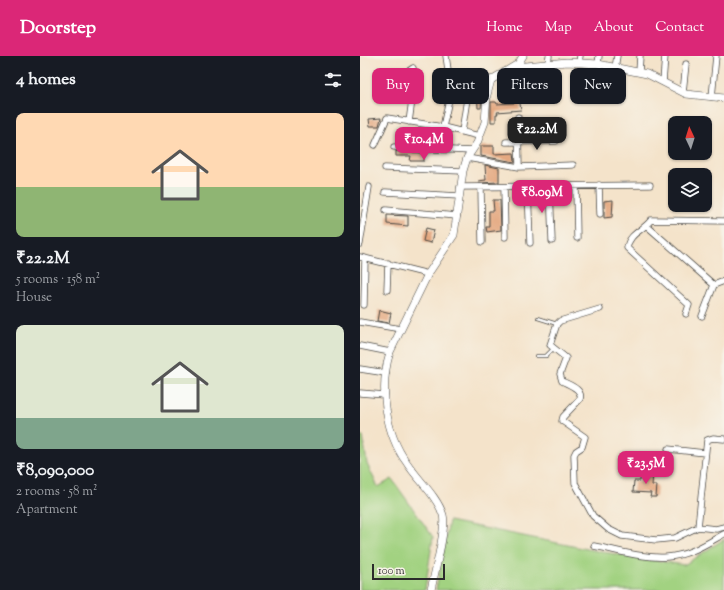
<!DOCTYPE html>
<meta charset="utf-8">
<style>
:root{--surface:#171b24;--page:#20242c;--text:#f1f3f6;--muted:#9ea1a6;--accent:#db2777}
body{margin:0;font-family:"Sorts Mill Goudy",serif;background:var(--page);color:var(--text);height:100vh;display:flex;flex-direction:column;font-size:15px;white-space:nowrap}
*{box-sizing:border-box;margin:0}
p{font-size:13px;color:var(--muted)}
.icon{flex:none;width:22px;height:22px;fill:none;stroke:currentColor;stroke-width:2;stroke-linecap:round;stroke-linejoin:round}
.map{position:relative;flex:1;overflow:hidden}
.panel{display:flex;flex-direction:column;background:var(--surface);width:360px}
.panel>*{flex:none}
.hud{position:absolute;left:12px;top:12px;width:292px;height:36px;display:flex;gap:8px}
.needle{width:26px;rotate:356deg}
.buttons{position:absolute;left:308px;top:60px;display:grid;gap:8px}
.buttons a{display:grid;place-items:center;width:44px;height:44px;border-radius:8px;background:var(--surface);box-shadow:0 1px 3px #0004;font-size:20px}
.scale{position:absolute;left:12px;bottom:10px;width:73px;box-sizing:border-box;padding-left:4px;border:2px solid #2b2b2b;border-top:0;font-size:11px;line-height:14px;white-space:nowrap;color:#2b2b2b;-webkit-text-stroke:3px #f7f3e8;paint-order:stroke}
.price{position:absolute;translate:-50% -34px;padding:0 9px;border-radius:8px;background:var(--accent);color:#fff;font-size:13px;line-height:26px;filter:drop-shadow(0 1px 2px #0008)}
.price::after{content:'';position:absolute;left:50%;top:24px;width:12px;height:9px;margin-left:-6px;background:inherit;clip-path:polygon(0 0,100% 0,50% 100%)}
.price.on{background:#222;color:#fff}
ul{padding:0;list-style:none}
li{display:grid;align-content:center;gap:8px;height:212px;padding:0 16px}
li span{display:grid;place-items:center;height:124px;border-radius:8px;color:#555}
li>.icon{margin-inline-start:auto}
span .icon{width:72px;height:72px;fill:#fffc;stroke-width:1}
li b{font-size:17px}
h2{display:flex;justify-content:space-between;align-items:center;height:48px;padding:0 16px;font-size:17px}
.tag{padding:0 14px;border-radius:8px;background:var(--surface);box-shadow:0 1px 3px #0004;font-size:14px;line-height:36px}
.tag.on{background:var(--accent);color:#fff}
header{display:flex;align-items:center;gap:24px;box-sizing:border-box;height:56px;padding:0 20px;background:var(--accent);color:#fff}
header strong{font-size:19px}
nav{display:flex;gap:22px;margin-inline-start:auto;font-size:14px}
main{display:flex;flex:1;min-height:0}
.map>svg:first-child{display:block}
.green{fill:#a2d281;stroke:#667e56}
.building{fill:#e4a880}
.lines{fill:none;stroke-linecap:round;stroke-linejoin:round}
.service-casing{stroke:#494743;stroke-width:4}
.minor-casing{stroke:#494743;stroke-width:7}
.tertiary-casing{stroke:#494743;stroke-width:8}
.service{stroke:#fff;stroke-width:2.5}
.minor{stroke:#fff;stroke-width:5.5}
.tertiary{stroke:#fff;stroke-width:7}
</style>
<header>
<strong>Doorstep</strong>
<nav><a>Home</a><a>Map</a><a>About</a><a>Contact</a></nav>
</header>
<main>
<section class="panel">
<h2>4 homes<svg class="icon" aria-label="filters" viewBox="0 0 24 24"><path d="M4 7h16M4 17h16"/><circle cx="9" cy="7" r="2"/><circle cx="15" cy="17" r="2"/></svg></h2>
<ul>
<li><span style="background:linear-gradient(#ffd9b3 60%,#8fb573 0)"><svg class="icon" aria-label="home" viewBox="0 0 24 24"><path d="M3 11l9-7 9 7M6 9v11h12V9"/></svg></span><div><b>₹22.2M</b><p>5 rooms · 158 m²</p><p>House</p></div></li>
<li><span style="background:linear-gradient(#dfe7d0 75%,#7fa58c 0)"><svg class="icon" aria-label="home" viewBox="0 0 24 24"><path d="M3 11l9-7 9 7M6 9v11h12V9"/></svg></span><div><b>₹8,090,000</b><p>2 rooms · 58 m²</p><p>Apartment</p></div></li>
</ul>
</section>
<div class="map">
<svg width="364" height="534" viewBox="0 0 364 534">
<rect width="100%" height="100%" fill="#f7f3e8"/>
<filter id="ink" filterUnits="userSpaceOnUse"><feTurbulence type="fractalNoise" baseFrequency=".025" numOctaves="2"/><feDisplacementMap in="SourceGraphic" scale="8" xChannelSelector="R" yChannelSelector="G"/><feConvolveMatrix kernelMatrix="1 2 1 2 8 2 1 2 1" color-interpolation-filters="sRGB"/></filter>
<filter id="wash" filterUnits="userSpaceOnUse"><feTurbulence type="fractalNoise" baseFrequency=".012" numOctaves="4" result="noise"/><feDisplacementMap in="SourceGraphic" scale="16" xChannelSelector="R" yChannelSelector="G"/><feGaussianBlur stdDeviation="0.9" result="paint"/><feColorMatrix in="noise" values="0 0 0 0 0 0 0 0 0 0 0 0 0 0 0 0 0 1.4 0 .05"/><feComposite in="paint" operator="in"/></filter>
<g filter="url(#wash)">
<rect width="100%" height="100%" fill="#f4e3ca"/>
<path class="green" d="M0,380H3L7,408L18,431L32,423L73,481L65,534H0Z
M89,465L237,495L324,509L364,483V534H76Z"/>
<g id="blocks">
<path class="building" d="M191,13L190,25L179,24L180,14Z
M120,14L122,37L121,52H118L117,33L113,34L112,24L108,25L107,21L116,20L115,15Z
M159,41L161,54L137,56L138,58H136V66H131V46H136L137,48L154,47V42Z
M21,62L19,70H10L9,63Z
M121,90H134V98L154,97L155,106L121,100Z
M36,95L64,97V105H50L51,100H36Z
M125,109L139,112V126L119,127L118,125L126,124Z
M133,144H140L141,174L127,176L126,171H129V155H134Z
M253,144L252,161L244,162V145Z
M27,159L48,160V170L27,168Z
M66,172L74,174L71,187L63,185Z
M19,254L31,257L29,267L17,265Z
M281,416L293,417L292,429H297L296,441H290L291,437L273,436L274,425H280Z"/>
</g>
</g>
<g filter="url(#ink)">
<use href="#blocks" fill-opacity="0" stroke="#494743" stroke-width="1"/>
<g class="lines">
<defs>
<path id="service" d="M178,262L197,268
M177,300H186L194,292"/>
<path id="minor" d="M219,6L220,0
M188,7L189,0
M238,8L239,0
M255,12L257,0
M279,16L280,0
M303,26L305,0
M323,36L326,8
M352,41L356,0
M158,61L159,111
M49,66L52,44L46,40L44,18L53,12
M83,71L91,34L86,0
M102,76L108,36
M146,86L196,85
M15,89L27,62L83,71L119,80
M34,91L111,95
M107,102L159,111L213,109
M25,112L103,115
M239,129L240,158
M190,130L192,185
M216,130L217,182
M100,131L290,129
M144,131L145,181
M168,131L170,187
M121,132L122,186
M25,136L99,140
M26,154L97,160
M287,170L354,229
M0,188L9,131
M0,201L68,218
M354,229L364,225
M27,234L28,207
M4,249L5,202
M240,253L200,265L197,268L190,289L206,302L200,318L202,325C209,329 223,333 220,343L203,361L202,365L225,381L222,391L216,395L214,399L215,427L233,460L248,473L262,480L296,484L315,482L338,471L347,384L353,382L364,383
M326,258L329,249L267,192C269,177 283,175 291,164L364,165
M342,260L354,229
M0,266L41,273
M0,290L30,296
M0,313L26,317
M0,337L25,339
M308,393L345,397
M338,471L356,473L364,471
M234,490C256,494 285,503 307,501C328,500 346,488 364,478"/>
<path id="tertiary" d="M155,11L207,6L238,8L287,18L326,38L364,42
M71,534C74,518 87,472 83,459C77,440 58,424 47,407C25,377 19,331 30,296L68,218L94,179L103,115L107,102L117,87L125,66L127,39L131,24L158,8L163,0"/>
</defs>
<use href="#service" class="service-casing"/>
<use href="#minor" class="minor-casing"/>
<use href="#tertiary" class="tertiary-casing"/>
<use href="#service" class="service"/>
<use href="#minor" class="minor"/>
<use href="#tertiary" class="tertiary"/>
</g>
</g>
</svg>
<div class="buttons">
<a><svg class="needle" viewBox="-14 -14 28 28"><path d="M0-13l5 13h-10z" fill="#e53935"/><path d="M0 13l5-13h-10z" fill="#9ea1a6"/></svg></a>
<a><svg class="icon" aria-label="layers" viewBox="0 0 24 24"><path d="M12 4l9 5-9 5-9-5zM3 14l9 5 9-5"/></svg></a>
</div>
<div class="scale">100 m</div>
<b class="price on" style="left:177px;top:95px">₹22.2M</b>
<b class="price" style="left:64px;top:105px">₹10.4M</b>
<b class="price" style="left:182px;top:158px">₹8.09M</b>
<b class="price" style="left:286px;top:429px">₹23.5M</b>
<div class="hud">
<a class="tag on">Buy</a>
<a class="tag">Rent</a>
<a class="tag">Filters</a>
<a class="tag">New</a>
</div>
</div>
</main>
